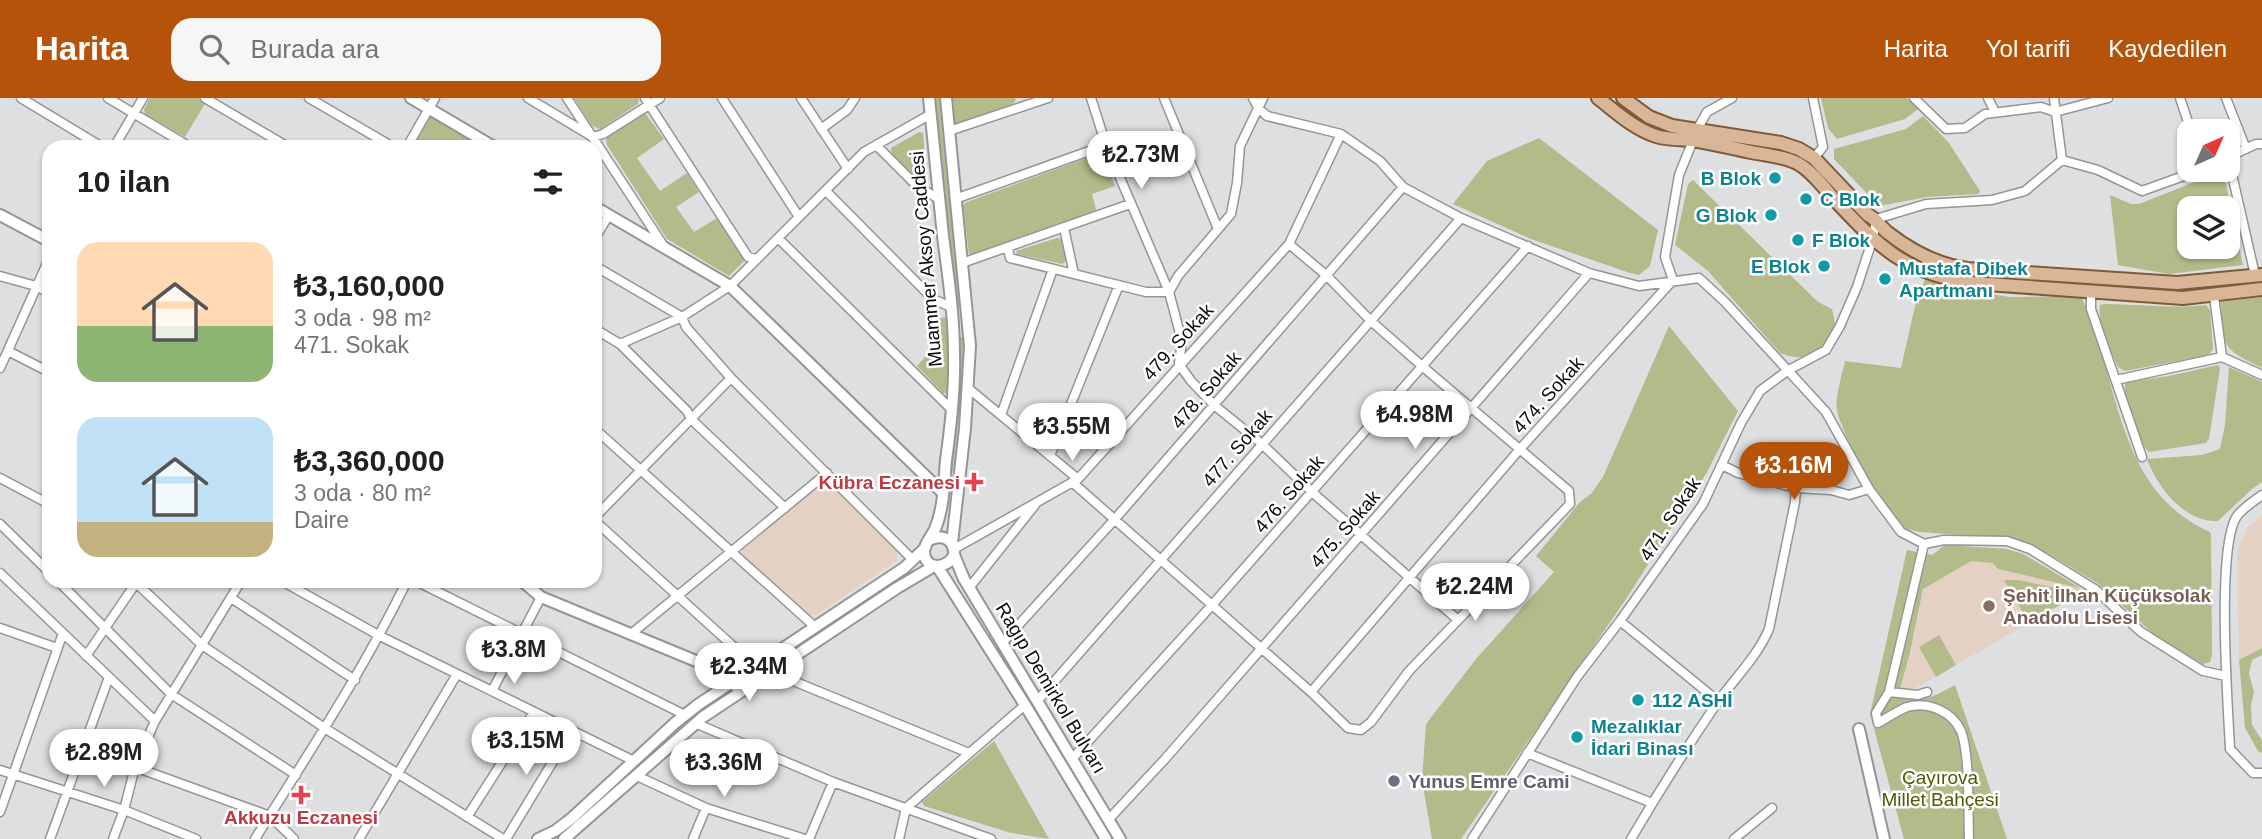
<!DOCTYPE html>
<html lang="tr">
<meta charset="utf-8">
<style>
:root{--surface:#fff;--page:#f6f6f6;--text:#202124;--muted:#757577;--accent:#b45309}
body{margin:0;font-family:Helvetica,sans-serif;background:var(--page);color:var(--text);height:100vh;display:flex;flex-direction:column;font-size:26px;white-space:nowrap}
*{box-sizing:border-box;margin:0}
p{font-size:23px;color:var(--muted)}
.icon{flex:none;width:38px;height:38px;fill:none;stroke:currentColor;stroke-width:2;stroke-linecap:round;stroke-linejoin:round}
.map{position:relative;flex:1;overflow:hidden}
.details{position:absolute;left:42px;top:42px;width:560px;height:448px;display:flex;flex-direction:column;background:var(--surface);border-radius:21px;box-shadow:0 2px 5px #0004}
.details>*{flex:none}
.needle{width:46px;rotate:45deg}
.tools{position:absolute;left:2177px;top:21px;display:grid;gap:14px}
.tools a{display:grid;place-items:center;width:63px;height:63px;border-radius:14px;background:var(--surface);box-shadow:0 2px 5px #0004;font-size:35px}
.price{position:absolute;translate:-50% -60px;padding:0 16px;border-radius:24px;background:#fff;color:#222;font-size:23px;line-height:46px;filter:drop-shadow(0 2px 4px #0008)}
.price::after{content:'';position:absolute;left:50%;top:42px;width:21px;height:16px;margin-left:-10px;background:inherit;clip-path:polygon(0 0,100% 0,50% 100%)}
.price.on{background:var(--accent);color:#fff}
ul{padding:0;list-style:none}
li{display:flex;align-items:center;gap:21px;height:175px;padding:0 35px}
li span{display:grid;place-items:center;flex:none;width:196px;height:140px;border-radius:21px;color:#555}
li>.icon{margin-inline-start:auto}
span .icon{width:84px;height:84px;fill:#fffc;stroke-width:1}
li b{font-size:30px}
h2{display:flex;justify-content:space-between;align-items:center;height:84px;padding:0 35px;font-size:30px}
header{display:flex;align-items:center;gap:42px;box-sizing:border-box;height:98px;padding:0 35px;background:var(--accent);color:#fff}
header strong{font-size:33px}
nav{display:flex;gap:38px;margin-inline-start:auto;font-size:24px}
.search{width:490px;height:63px;background:var(--page);display:flex;align-items:center;gap:18px;box-sizing:border-box;padding:0 24px;border-radius:21px;color:var(--muted);font-size:26px}
.map>svg:first-child{display:block}
.education{fill:#e5d1c3}
.green{fill:#b3bb8a;fill-rule:evenodd}
.lines{fill:none;stroke-linecap:round;stroke-linejoin:round}
.street-casing{stroke:#939597;stroke-width:11}
.secondary-casing{stroke:#939597;stroke-width:14}
.primary-casing{stroke:#805b39;stroke-width:16}
.street{stroke:#fff;stroke-width:8}
.secondary{stroke:#fff;stroke-width:10}
.primary{stroke:#d8b697;stroke-width:12}
.culture-dot{fill:#0f9aa8;stroke:#fff;stroke-width:2.5}
.health-dot{fill:#e0444e;stroke:#fff;stroke-width:2.5}
.education-dot{fill:#8d6e63;stroke:#fff;stroke-width:2.5}
.worship-dot{fill:#6b7280;stroke:#fff;stroke-width:2.5}
.labels{text-anchor:middle;dominant-baseline:central;stroke-width:5;stroke-linejoin:round;paint-order:stroke}
.culture-label{font-size:19px;font-weight:bold;fill:#0d838f;stroke:#fff;text-anchor:start}
.street-label{font-size:19px;fill:#0c0c0d;stroke:#fff}
.health-label{font-size:19px;font-weight:bold;fill:#be3a42;stroke:#fff;text-anchor:end}
.education-label{font-size:19px;font-weight:bold;fill:#785e54;stroke:#fff;text-anchor:start}
.park-label{font-size:19px;fill:#505901;stroke:#fff}
.worship-label{font-size:19px;font-weight:bold;fill:#5b616d;stroke:#fff;text-anchor:start}
</style>
<header>
<strong>Harita</strong>
<div class="search"><svg class="icon" aria-label="search" viewBox="0 0 24 24"><circle cx="10" cy="10" r="6"/><path d="M15 15l6 6"/></svg>Burada ara</div>
<nav><a>Harita</a><a>Yol tarifi</a><a>Kaydedilen</a></nav>
</header>
<div class="map">
<svg width="2262" height="741" viewBox="0 0 2262 741">
<rect width="100%" height="100%" fill="#dddfe1"/>
<path class="education" d="M820,386L832,387L898,452L897,462L818,516L808,518L743,458V451Z
M2262,417V550L2239,562L2237,453L2247,430Z
M1945,447L2007,451L2023,456L2079,488L2081,495L1907,595L1899,592L1910,554L1923,491Z"/>
<path class="green" d="M150,0H198L206,4L185,39L145,16L144,11Z
M574,0H638L639,2L638,6L600,31L592,28Z
M935,0H939L961,210H957Z
M952,0H1015L1016,2L1012,7L963,25L954,26Z
M1821,0H1907L1918,11L1905,21L1837,41L1828,30Z
M645,15L664,41L637,60L660,93L687,75L699,94L676,109L694,134L717,120L745,162L729,178L667,141L607,47L606,40Z
M431,17L485,49H412Z
M1923,18L1949,45L1980,93L1978,96L1927,99L1879,108L1834,61V51L1906,31Z
M919,34L923,35L927,86H923L892,56L891,50Z
M1539,40L1658,132L1650,168L1639,177L1630,175L1531,141L1453,106L1487,63Z
M1100,55L1104,57L1115,88L1092,96L1097,115L974,158L969,156L963,107L967,104Z
M2215,76L2222,78L2226,86L2243,167L2169,176L2118,167L2110,97L2131,106H2139ZM2189,110H2228V149H2189Z
M1693,82L1818,204L1832,211L1836,230C1833,236 1829,246 1824,250C1811,262 1795,261 1780,255L1708,173L1675,147L1688,86Z
M1057,140L1062,141L1066,163L1062,166L1017,156L1016,153Z
M1925,181L1967,192L2010,199L2078,198L2082,200C2120,282 2115,392 2210,434L2211,437L2212,557L2210,564L2203,566L2158,540L2097,485L2049,456L2013,441L1920,434C1913,433 1906,431 1899,427C1882,414 1841,334 1837,312C1835,297 1842,278 1845,263L1901,270L1915,208Z
M2262,199V270C2220,249 2224,250 2221,204Z
M2105,206C2139,206 2172,211 2206,207L2210,212L2213,251L2209,257L2125,273L2118,269C2110,251 2097,227 2100,207Z
M947,219L948,295H943L917,268L937,245L939,220Z
M1669,228L1738,313L1706,376L1626,501L1461,741H1432L1422,682L1426,626L1476,561L1554,474L1536,458L1580,404L1591,396L1603,379Z
M959,239H963V283L953,373L950,372L959,271Z
M2218,267L2220,270L2209,341L2206,345L2149,354C2138,343 2120,299 2126,284L2169,278Z
M2229,269L2262,284V384L2252,391L2218,423C2185,425 2157,389 2147,361L2202,357L2220,351L2225,327Z
M1945,447L2007,451L2023,456L2080,490L1998,471L1993,465L1971,463L1923,491L1910,554L1900,591C1918,610 1936,597 1955,587L2007,741H1904L1870,616L1907,452L1932,457Z
M2004,482H2018L2081,495L2021,529L2025,518Z
M1939,537L1956,567L1936,579L1919,549Z
M2262,550V557L2252,562L2249,576L2254,594L2251,607L2252,627L2262,642V655L2258,653L2245,630L2239,562Z
M994,643L1049,741L1011,735L924,708L922,704Z"/>
<g class="lines">
<defs>
<path id="street" d="M21,0L102,49
M108,0L190,49
M205,0L288,49
M309,0L393,49
M528,0L593,39L603,36L660,0
M567,0L663,147
M645,0L748,159L757,161
M722,0L799,119
M801,0L848,71
M1164,0L1218,131
M1253,0L1258,10L1267,18L1341,36L1380,63L1403,89L1461,120L1589,175L1639,188L1699,180L1725,204L1826,314L1869,391L1901,434L1924,446L1944,442L2007,443L2030,451L2096,492L2141,534L2203,573L2226,578
M1813,0L1823,49L1814,60
M1914,0L1946,31L1965,30L1985,16L2041,9L2055,14L2108,0
M1988,0L1995,14
M2054,0L2062,62
M2180,0L2191,33
M2226,0L2246,51
M821,31L847,12L855,0
M949,33L1048,0
M876,47L917,88L939,101
M114,49L143,0
M407,49L435,0
M2228,59L2255,177
M2228,59L2256,46H2262
M826,93L933,201L951,209
M955,101L1106,47
M1064,130L1074,176
M595,140L609,117
M778,140L952,312
M1008,150L1010,160L1146,194H1169L1106,47L1091,0
M962,165L1130,106
M595,168L682,219L686,229L731,280L913,462
M0,178L36,188L49,195
M1673,182L1665,159L1679,77L1698,30L1707,14L1732,0
M2091,192V211L2142,359
M2214,198L2222,259L2262,277
M595,231L620,246L687,313L691,321L785,410
M620,246L682,219L730,188L864,54L931,16
M8,253L49,274
M1179,265L1182,243L1169,194L1178,178L1231,116L1237,85L1240,48L1263,0
M1179,266L1191,283L1214,307L1262,346L1312,394L1458,522
M0,270L49,161
M2116,282L2222,259
M968,290L1078,381
M1001,317L1053,171
M595,331L814,528
M1050,358L1119,187
M1722,367L1738,375L1796,390L1831,392L1849,397L1869,391
M0,380L49,406
M1072,384L1311,594L1348,630L1361,632L1371,624L1409,573L1570,406L1569,393L1422,268L1371,223L1326,177L1289,146
M2262,397C2254,403 2243,410 2237,418C2216,449 2228,608 2230,651L2253,675H2262
M595,419L731,280
M595,423L755,568
M0,426L49,474
M1924,446L1889,594L1876,615L1878,625C1887,620 1897,613 1907,609C1927,603 1952,613 1961,633C1970,656 1968,714 1969,741
M954,451L1078,381L1289,146L1341,36
M0,475L155,623
M58,483L171,596L296,677
M134,483L202,547L326,631L503,741
M282,483L380,538L634,663
M416,483L685,617
M969,490L1035,407
M231,500L355,582
M1620,523L1718,603
M0,530L57,550
M631,536L827,375
M1003,544L1115,421L1403,89
M86,558L136,485
M769,573L969,655
M492,593L541,499
M1311,594L1520,351L1673,182
M1889,594L1918,597L1927,594
M1038,602L1461,120
M695,625L833,684L991,741
M1527,655L1652,705
M1073,660L1212,507L1528,148
M135,669L270,718L294,741
M0,672L124,712L196,741
M637,678L706,710L805,741
M0,714L63,535
M467,719L534,614
M1109,721L1165,661L1589,175
M50,741L109,579
M113,741L124,712L135,669L155,623L241,483
M255,741C308,656 363,573 407,483
M359,741L457,576
M506,741L572,632
M693,741L706,710
M809,741L833,684
M899,741L906,710L1025,607
M1472,741L1577,579L1620,523L1703,406L1741,325L1760,293L1787,273L1826,252L1840,228L1857,189L1873,140L1876,121L1926,106L1992,102L2025,93L2062,62L2098,72L2142,93L2200,72
M1631,741C1658,695 1687,649 1717,605C1734,581 1757,559 1769,531L1795,404L1796,390
M1734,741L1772,710"/>
<path id="secondary" d="M411,0L494,49
M946,0L970,248L965,330L952,445
M595,109L730,188L943,395
M0,117L49,143
M929,442C943,435 955,442 954,457C948,471 925,473 924,454C924,446 932,438 935,431C944,410 944,384 946,362C951,327 955,291 954,256C954,216 948,177 943,138C938,92 934,46 929,0
M954,457L964,481L1120,741
M937,468L1025,607L1106,741
M522,483L541,499L725,575L735,588
M1859,631L1884,741
M538,741L555,733L572,720L675,625L699,606L904,470L924,451
M564,741L703,619L897,490L934,468"/>
<path id="primary" d="M1598,0C1616,14 1634,31 1656,38C1668,42 1680,41 1693,42C1712,45 1731,50 1751,54C1766,57 1783,58 1797,65C1812,73 1824,90 1835,102C1880,150 1906,176 1973,185L2183,200L2262,191
M1623,0L1649,19L1672,28L1781,45L1799,51L1814,60L1868,117C1877,121 1880,129 1888,135C1911,153 1938,167 1967,171L2177,185L2262,177"/>
</defs>
<use href="#street" class="street-casing"/>
<use href="#secondary" class="secondary-casing"/>
<use href="#primary" class="primary-casing"/>
<use href="#street" class="street"/>
<use href="#secondary" class="secondary"/>
<use href="#primary" class="primary"/>
</g>
<g class="culture-dot">
<circle cx="1775" cy="80" r="7"/>
<circle cx="1806" cy="101" r="7"/>
<circle cx="1771" cy="117" r="7"/>
<circle cx="1798" cy="142" r="7"/>
<circle cx="1824" cy="168" r="7"/>
<circle cx="1885" cy="181" r="7"/>
<circle cx="1638" cy="602" r="7"/>
<circle cx="1577" cy="639" r="7"/>
</g>
<g class="health-dot">
<path d="M970.5 373.5h7v7h7v7h-7v7h-7v-7h-7v-7h7z"/>
<path d="M297.5 686.5h7v7h7v7h-7v7h-7v-7h-7v-7h7z"/>
</g>
<circle class="education-dot" cx="1989" cy="508" r="7"/>
<circle class="worship-dot" cx="1394" cy="683" r="7"/>
<g class="labels">
<g class="culture-label">
<text x="1761" y="80" text-anchor="end">B Blok</text>
<text x="1820" y="101">C Blok</text>
<text x="1757" y="117" text-anchor="end">G Blok</text>
<text x="1812" y="142">F Blok</text>
<text x="1810" y="168" text-anchor="end">E Blok</text>
<text x="1899" y="170">Mustafa Dibek<tspan x="1899" dy="22">Apartmanı</tspan></text>
<text x="1652" y="602">112 ASHİ</text>
<text x="1591" y="628">Mezalıklar<tspan x="1591" dy="22">İdari Binası</tspan></text>
</g>
<g class="street-label">
<text transform="translate(926 161) rotate(-95)">Muammer Aksoy Caddesi</text>
<text transform="translate(1178 244) rotate(-48)">479. Sokak</text>
<text transform="translate(1206 292) rotate(-49)">478. Sokak</text>
<text transform="translate(1548 297) rotate(-48)">474. Sokak</text>
<text transform="translate(1237 350) rotate(-49)">477. Sokak</text>
<text transform="translate(1289 396) rotate(-49)">476. Sokak</text>
<text transform="translate(1670 421) rotate(-57)">471. Sokak</text>
<text transform="translate(1345 431) rotate(-49)">475. Sokak</text>
<text transform="translate(1051 590) rotate(59)">Ragıp Demirkol Bulvarı</text>
</g>
<g class="health-label">
<text x="960" y="384">Kübra Eczanesi</text>
<text x="301" y="719" text-anchor="middle">Akkuzu Eczanesi</text>
</g>
<g class="education-label">
<text x="2003" y="497">Şehit İlhan Küçüksolak<tspan x="2003" dy="22">Anadolu Lisesi</tspan></text>
</g>
<g class="park-label">
<text x="1940" y="679">Çayırova<tspan x="1940" dy="22">Millet Bahçesi</tspan></text>
</g>
<g class="worship-label">
<text x="1408" y="683">Yunus Emre Cami</text>
</g>
</g>
</svg>
<div class="tools">
<a><svg class="needle" viewBox="-14 -14 28 28"><path d="M0-13l5 13h-10z" fill="#e53935"/><path d="M0 13l5-13h-10z" fill="#757577"/></svg></a>
<a><svg class="icon" aria-label="layers" viewBox="0 0 24 24"><path d="M12 4l9 5-9 5-9-5zM3 14l9 5 9-5"/></svg></a>
</div>
<b class="price" style="left:1141px;top:93px">₺2.73M</b>
<b class="price" style="left:1415px;top:353px">₺4.98M</b>
<b class="price" style="left:1072px;top:365px">₺3.55M</b>
<b class="price on" style="left:1794px;top:404px">₺3.16M</b>
<b class="price" style="left:1475px;top:525px">₺2.24M</b>
<b class="price" style="left:514px;top:588px">₺3.8M</b>
<b class="price" style="left:749px;top:605px">₺2.34M</b>
<b class="price" style="left:526px;top:679px">₺3.15M</b>
<b class="price" style="left:104px;top:691px">₺2.89M</b>
<b class="price" style="left:724px;top:701px">₺3.36M</b>
<section class="details">
<h2>10 ilan<svg class="icon" aria-label="filters" viewBox="0 0 24 24"><path d="M4 7h16M4 17h16"/><circle cx="9" cy="7" r="2"/><circle cx="15" cy="17" r="2"/></svg></h2>
<ul>
<li><span style="background:linear-gradient(#ffd9b3 60%,#8fb573 0)"><svg class="icon" aria-label="home" viewBox="0 0 24 24"><path d="M3 11l9-7 9 7M6 9v11h12V9"/></svg></span><div><b>₺3,160,000</b><p>3 oda · 98 m²</p><p>471. Sokak</p></div></li>
<li><span style="background:linear-gradient(#bfe0f5 75%,#c2b280 0)"><svg class="icon" aria-label="home" viewBox="0 0 24 24"><path d="M3 11l9-7 9 7M6 9v11h12V9"/></svg></span><div><b>₺3,360,000</b><p>3 oda · 80 m²</p><p>Daire</p></div></li>
</ul>
</section>
</div>
